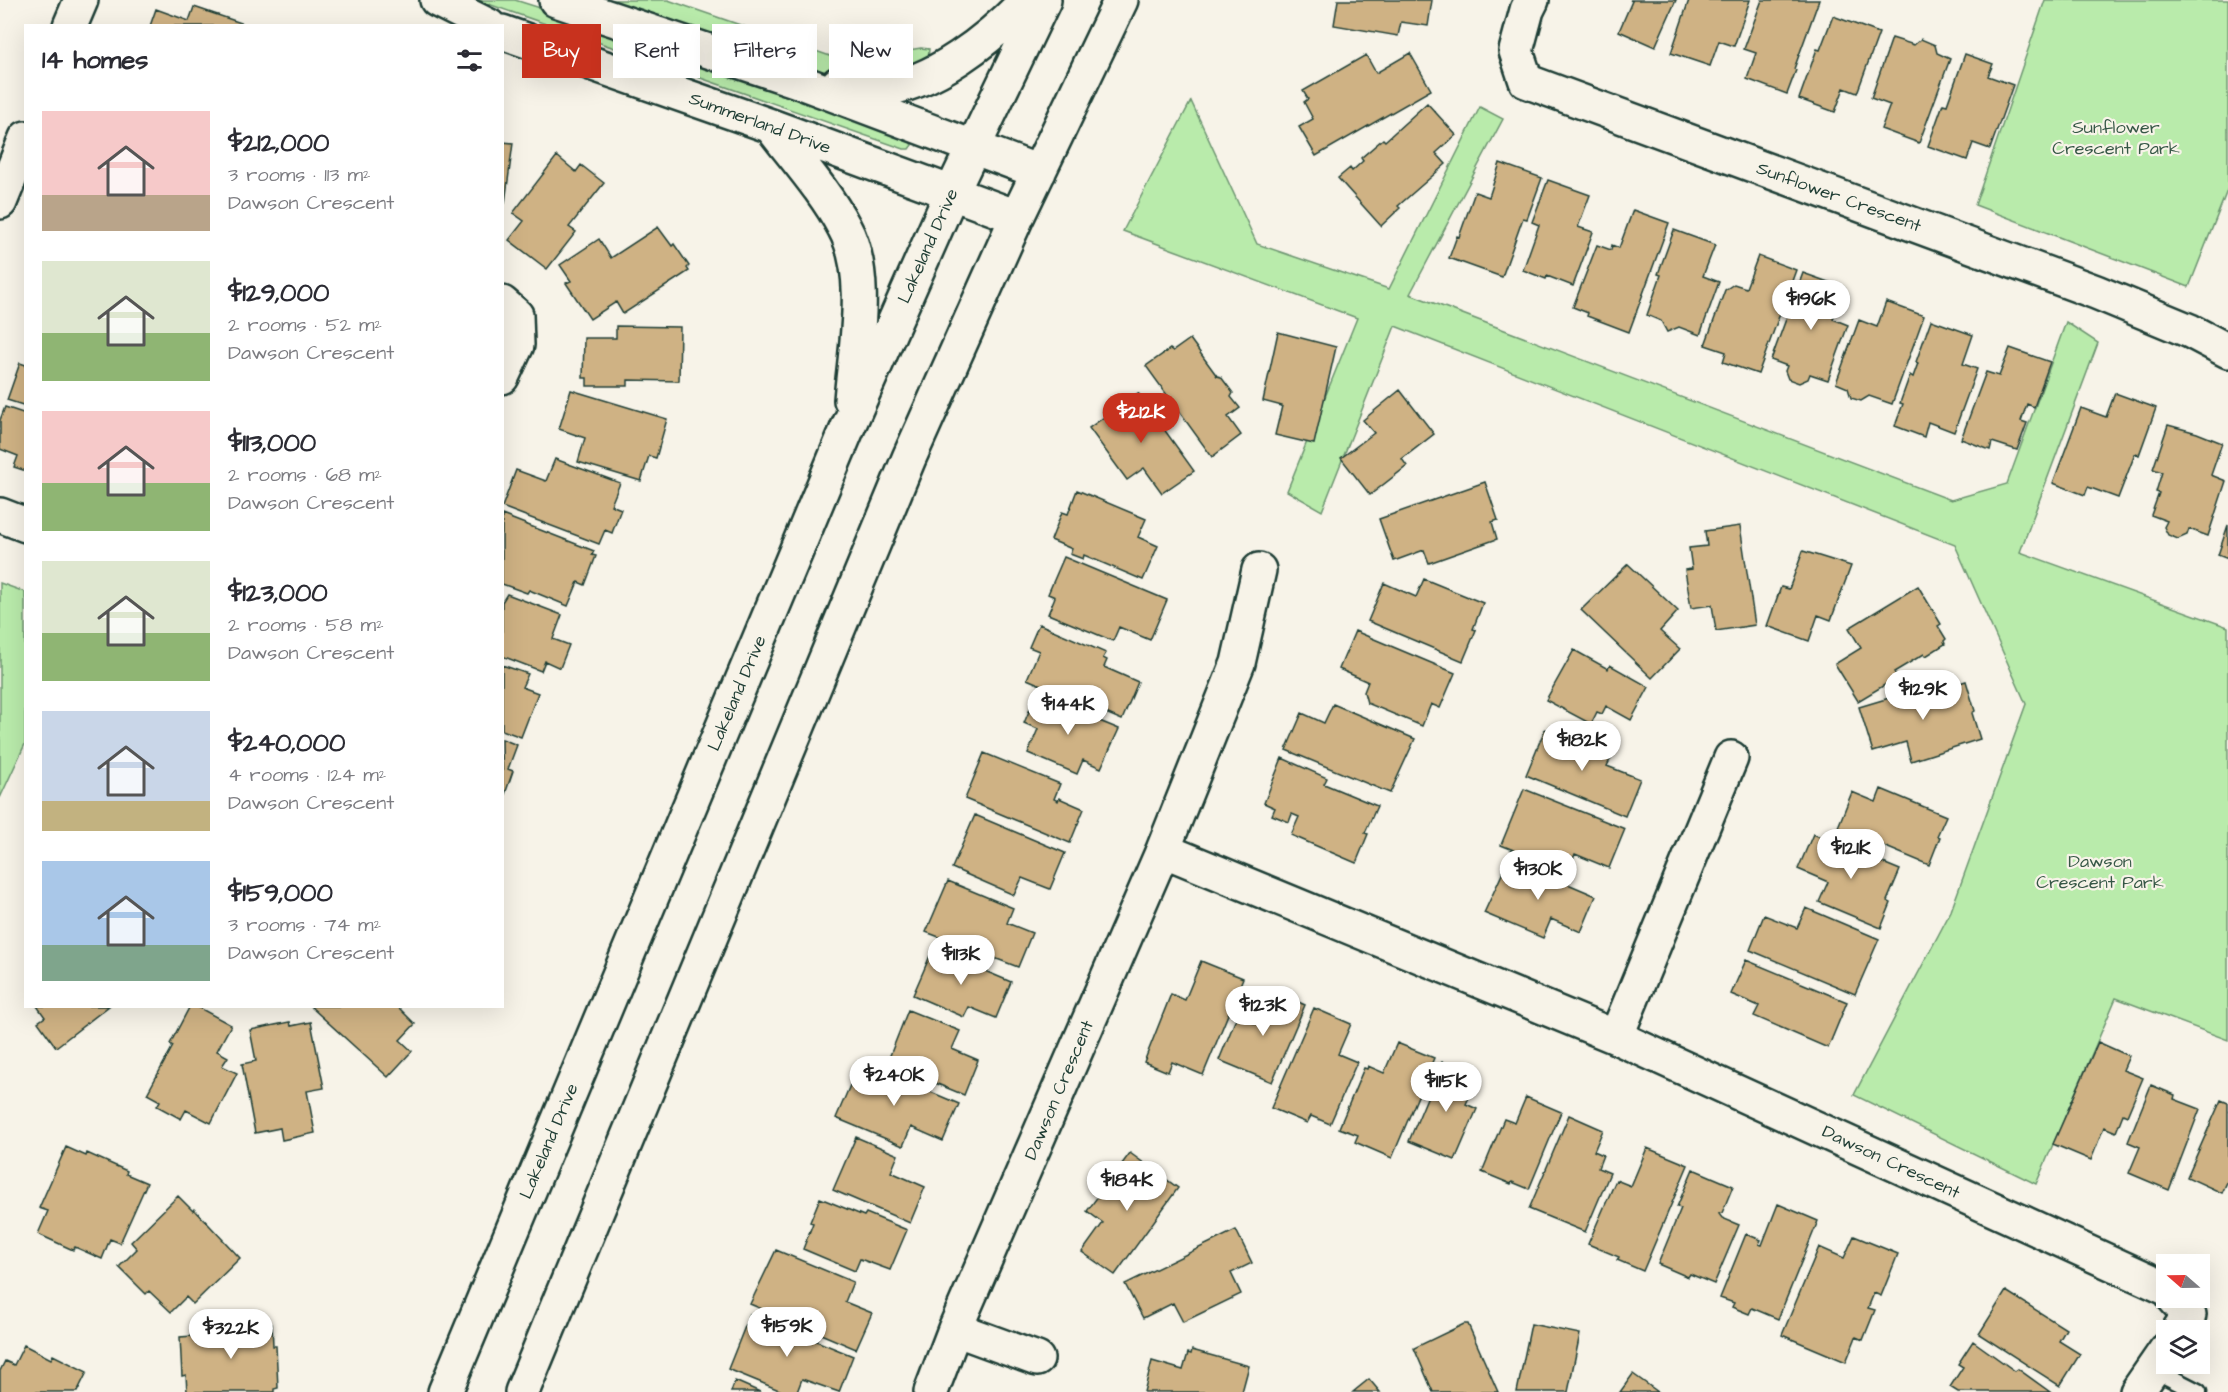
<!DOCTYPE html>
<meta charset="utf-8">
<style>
:root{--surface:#fff;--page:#f2f2f3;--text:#2b2b33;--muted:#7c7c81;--accent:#c8321e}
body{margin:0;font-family:"Architects Daughter",sans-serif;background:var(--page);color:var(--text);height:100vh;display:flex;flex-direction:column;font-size:22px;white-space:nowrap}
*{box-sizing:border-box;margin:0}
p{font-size:20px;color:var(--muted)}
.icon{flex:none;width:33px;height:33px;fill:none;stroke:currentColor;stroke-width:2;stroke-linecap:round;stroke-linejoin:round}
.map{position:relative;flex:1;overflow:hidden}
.sheet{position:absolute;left:24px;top:24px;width:480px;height:984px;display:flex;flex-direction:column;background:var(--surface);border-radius:0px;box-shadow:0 6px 24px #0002}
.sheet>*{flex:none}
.banner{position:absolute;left:522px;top:24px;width:570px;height:54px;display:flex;gap:12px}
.needle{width:39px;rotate:290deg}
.fabs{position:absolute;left:2156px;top:1254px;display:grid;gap:12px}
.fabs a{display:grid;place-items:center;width:54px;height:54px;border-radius:0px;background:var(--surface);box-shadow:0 6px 24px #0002;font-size:30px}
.price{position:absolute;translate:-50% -51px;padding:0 14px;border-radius:21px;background:#fff;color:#222;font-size:20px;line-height:39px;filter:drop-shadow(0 2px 3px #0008)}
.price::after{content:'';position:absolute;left:50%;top:36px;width:18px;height:14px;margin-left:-9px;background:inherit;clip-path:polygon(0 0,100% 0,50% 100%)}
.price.on{background:var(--accent);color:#fff}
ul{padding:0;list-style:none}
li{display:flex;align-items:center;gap:18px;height:150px;padding:0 18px}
li span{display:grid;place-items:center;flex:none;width:168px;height:120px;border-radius:0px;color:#555}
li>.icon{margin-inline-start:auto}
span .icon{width:72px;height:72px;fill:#fffc;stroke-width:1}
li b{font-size:26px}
h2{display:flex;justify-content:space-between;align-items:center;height:72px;padding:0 18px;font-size:26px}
.pill{padding:0 21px;border-radius:0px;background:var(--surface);box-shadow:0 6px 24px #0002;font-size:21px;line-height:54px}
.pill.on{background:var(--accent);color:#fff}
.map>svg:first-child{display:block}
.green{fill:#b9ebab;stroke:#6c9470;stroke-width:1.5}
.building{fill:#cfb284;stroke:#1f3d34;stroke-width:1.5}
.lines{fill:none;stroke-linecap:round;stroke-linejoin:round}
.lane-casing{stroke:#1f3d34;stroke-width:21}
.street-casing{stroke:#1f3d34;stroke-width:38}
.secondary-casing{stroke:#1f3d34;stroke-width:38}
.lane{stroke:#f7f3e8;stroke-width:16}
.street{stroke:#f7f3e8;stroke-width:33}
.secondary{stroke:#f7f3e8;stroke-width:33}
.labels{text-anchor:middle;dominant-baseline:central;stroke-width:4.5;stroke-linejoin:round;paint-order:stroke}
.street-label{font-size:18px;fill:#1f3d34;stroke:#f7f3e8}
.park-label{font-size:18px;fill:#365746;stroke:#f7f3e8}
</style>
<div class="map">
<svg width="2228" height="1392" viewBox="0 0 2228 1392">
<rect width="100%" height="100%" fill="#f7f3e8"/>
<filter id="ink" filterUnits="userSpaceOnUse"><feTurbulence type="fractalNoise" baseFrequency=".0167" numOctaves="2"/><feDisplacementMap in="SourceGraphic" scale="12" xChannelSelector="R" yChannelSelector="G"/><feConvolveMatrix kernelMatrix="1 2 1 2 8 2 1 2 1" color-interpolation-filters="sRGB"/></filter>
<g filter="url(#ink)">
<path class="green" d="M477,0H515L648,42L875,122L910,142L912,145L909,149H904Z
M609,0H668L830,56L858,58L921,48L929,49L928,59C894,74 861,77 824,72Z
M2045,0H2228V188L2189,287L1975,205Z
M1191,101L1257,244L1389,289L1480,107L1503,119L1410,294L1951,500L2007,484L2066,322L2098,343L2020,552L2228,627V1040L2116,998L2036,1184L1854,1095L1951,911L2026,704L1955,545L1395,326L1322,511L1287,491L1357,318L1123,231Z
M0,583L25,592V744L0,798Z"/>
<path class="building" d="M1338,0H1432L1428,26L1401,22L1398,36L1334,25Z
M1630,0H1676L1655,47L1619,31L1632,1Z
M1689,0H1750L1734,46L1719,41L1710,66L1671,53Z
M1762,0H1819L1794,69L1796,70L1787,94L1747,79L1756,53L1744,49Z
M194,7L250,26H150L156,9L189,21Z
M1833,16L1879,33L1857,93L1844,88L1835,112L1799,99L1817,49L1820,50Z
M1892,38L1914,45L1921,39L1935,45L1937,53L1950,59L1919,143L1881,129L1890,105L1871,98Z
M1410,53L1431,90L1316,156L1299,127L1313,119L1304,102L1308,99L1303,91L1366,55L1376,73Z
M1965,54L1993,64L1988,76L2013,85L1990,149L1973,143L1967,160L1928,146L1943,104L1947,105Z
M1427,103L1456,135L1436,153L1446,164L1398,206L1400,208L1381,226L1338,178L1350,168L1352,171L1363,161L1361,158L1383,139L1385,141Z
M502,142L513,143L505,203L502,202Z
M557,156L576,172L581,165L604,183L569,227L576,232L547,269L509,240L524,221L513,213Z
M1500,163L1542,178L1527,219L1523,218L1502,277L1449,258L1457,236L1459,237L1475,192L1489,197Z
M1548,180L1590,195L1578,227L1593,232L1573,286L1547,276L1546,279L1523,270L1539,225L1532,222Z
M1633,210L1669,223L1629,332L1587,316L1588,313L1573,307L1597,245L1611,250L1612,245L1619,248Z
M658,227L672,246L674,244L689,266L687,268L689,271L623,314L616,302L590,319L566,283L571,281L560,265L599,239L611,258Z
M1674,230L1715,245L1703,276L1719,282L1700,335L1679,327L1667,332L1661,321L1647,315L1661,275L1658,274Z
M1758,256L1796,270L1758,374L1723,362L1726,352L1705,345L1725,290L1734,284L1746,288Z
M1803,273L1845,288L1833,319L1848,325L1828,380L1810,374L1808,379L1799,383L1788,379L1785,371L1787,366L1771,360Z
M1886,302L1924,316L1892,404L1869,396L1861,401L1851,398L1848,388L1836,383L1859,320L1877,327Z
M1931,320L1973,335L1963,364L1977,369L1954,432L1928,422L1924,437L1895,426L1903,404L1900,403L1910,375L1913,377L1918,363L1916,362Z
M616,326L680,327L679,381L628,380V386H587V378H583L584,338H616Z
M1278,332L1336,347L1314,444L1275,435L1282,406L1263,401Z
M1190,339L1217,376L1221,377L1233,393L1231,397L1240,408L1228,417L1241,435L1212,457L1146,366L1170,349L1173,351Z
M2010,348L2050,362L2034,407L2027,404L2021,421L2027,423L2017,450L1992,442L1990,450L1961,439L1986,372L1999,376Z
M20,363L26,365V406L7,400Z
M571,390L667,419L656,458L649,456L641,481L578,462L585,438L559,429Z
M1400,390L1434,434L1402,459L1407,466L1370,495L1341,458L1374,433L1363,420Z
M1138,393L1194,471L1162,493L1144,468L1127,480L1089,428Z
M2115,393L2156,408L2139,455L2135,454L2118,498L2088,487L2085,495L2053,483L2081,408L2106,417Z
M5,407L26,414V471L14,467L18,456L0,449V420Z
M2168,425L2197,433L2222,443L2211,475L2226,481L2208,536L2189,529L2187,535L2178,539L2168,535L2164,527L2167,521L2151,515L2159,493L2156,492L2162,472L2153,469Z
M555,459L620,483L611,505L621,509L612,533L605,530L599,544L502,507L516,470L546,481Z
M1485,482L1498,520L1492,522L1497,539L1429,563L1424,550L1394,561L1379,519Z
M1077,490L1146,519L1138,537L1158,546L1143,580L1084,555L1083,559L1070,554L1072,549L1051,540L1062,512L1068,514Z
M502,515L594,551L592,555L596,556L585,585L578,582L568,606L529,590L527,593L502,584Z
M2228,525V559L2218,555Z
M1740,526L1755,625L1716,631L1712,605L1691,608L1685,570L1692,569L1689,548L1707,546L1705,531Z
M1803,551L1851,566L1831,620L1818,615L1809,641L1767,626L1781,587L1789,589Z
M1064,557L1167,600L1150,640L1119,627L1113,641L1048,614L1055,597L1048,594Z
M1628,564L1678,611L1660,631L1680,649L1652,678L1581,610Z
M1424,579L1483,603L1473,629L1476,630L1463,661L1368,621L1384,583L1416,597Z
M1918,586L1941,624L1938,626L1946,639L1944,641L1945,644L1926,656L1924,654L1894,672L1898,677L1858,701L1835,664L1861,648L1849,628Z
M507,594L562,615L553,639L569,645L560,668L545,661L541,671L502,656V602Z
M1039,624L1106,653L1103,658L1107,660L1104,667L1138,682L1122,720L1027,679L1039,651L1029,647Z
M1355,631L1455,673L1440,708L1431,704L1422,726L1367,703L1364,692L1368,682L1339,669Z
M1574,650L1608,669L1610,665L1649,687L1631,720L1606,706L1602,714L1597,712L1591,724L1546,700Z
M502,665L528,674L522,687L538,693L521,737L502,730Z
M1966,681L1975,711L1972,713L1980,739L1911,761L1906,742L1873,752L1859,707L1906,693L1908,699Z
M1036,695L1119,729L1101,768L1083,760L1077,774L1028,753L1038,729L1024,723Z
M1333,704L1415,739L1390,793L1286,750L1302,713L1324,723Z
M1545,729L1571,739L1572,736L1600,747L1598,751L1612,756L1607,766L1640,779L1625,816L1526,775Z
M502,739L517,745L508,769L513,771L503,800Z
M984,753L1060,784L1054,799L1058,801L1059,798L1084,809L1070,843L965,799Z
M1282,758L1327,778L1324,784L1377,806L1365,833L1368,834L1356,863L1291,835L1299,817L1292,814L1289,822L1272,815L1275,808L1264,803Z
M1524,789L1625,829L1609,868L1575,854L1568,872L1501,845Z
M1881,789L1946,816L1937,836L1940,837L1929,865L1838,827L1852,792L1876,802Z
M975,815L1065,853L1050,889L1022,878L1014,895L952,868Z
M1813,834L1900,870L1887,901L1891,903L1881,928L1819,902L1828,882L1798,869Z
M1509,859L1596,896L1581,932L1551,919L1543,938L1484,913Z
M948,881L1013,908L1007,923L1032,933L1018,967L926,932Z
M1806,908L1879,939L1855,994L1750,950L1764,915L1797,928Z
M933,949L1011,982L996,1018L969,1007L964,1017L913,995Z
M1746,960L1847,1002L1828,1048L1754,1016L1759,1006L1731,994Z
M1201,961L1243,978L1203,1075L1172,1062L1168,1072L1144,1062L1171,994L1185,1000Z
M1271,990L1305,1005L1272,1082L1219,1060L1237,1016L1256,1024Z
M37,1006H109L56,1047L38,1022L45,1017Z
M190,1006H196L231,1025L217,1051L228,1057L222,1066L237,1073L211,1123L186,1110L181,1119L157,1106L160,1101L147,1094L173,1046L170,1044Z
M310,1006H397L415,1024L400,1040L412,1051L388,1077Z
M1314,1008L1351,1024L1338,1054L1357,1062L1330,1124L1311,1116L1307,1123L1271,1108Z
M908,1010L960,1031L952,1049L978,1060L964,1095L887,1063Z
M290,1022L291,1026L311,1022L324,1088L307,1091L315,1133L282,1140L280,1128L255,1133L242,1064L256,1061L250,1030Z
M2098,1042L2129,1056L2123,1070L2143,1078L2127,1116L2123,1114L2116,1132L2104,1127L2091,1160L2053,1144Z
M1397,1043L1434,1058L1392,1158L1355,1142L1358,1135L1339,1128L1364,1068L1367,1069L1368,1066L1384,1073Z
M860,1062L959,1104L943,1141L911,1127L903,1146L836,1118Z
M1442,1062L1478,1077L1466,1104L1477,1109L1455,1160L1409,1141Z
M2151,1085L2175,1095L2174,1099L2200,1109L2169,1190L2129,1173L2140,1147L2128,1142Z
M1526,1097L1561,1112L1529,1189L1512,1182L1511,1184L1482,1172L1504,1119L1515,1123Z
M2221,1100L2228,1103V1180L2222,1193L2187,1177Z
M1569,1115L1603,1130L1594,1151L1603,1155L1598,1168L1610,1173L1585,1232L1529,1209Z
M856,1137L898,1155L891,1172L925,1187L910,1223L833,1190Z
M66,1147L86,1156L87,1153L127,1171L126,1174L147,1183L120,1243L110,1239L102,1259L75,1247L73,1250L38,1234L48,1211L39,1208Z
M1647,1148L1688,1165L1643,1271L1617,1260L1619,1257L1588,1244L1616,1180L1631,1186Z
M1130,1153L1178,1188L1115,1275L1082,1252L1103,1223L1087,1211Z
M1693,1169L1733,1186L1722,1213L1719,1214L1722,1218L1739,1225L1714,1284L1690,1274L1688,1277L1658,1264L1681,1208L1677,1207Z
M178,1196L193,1211L194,1209L240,1258L193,1304L186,1297L171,1312L149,1291L146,1294L119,1267L137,1249L131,1242Z
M820,1198L864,1216L866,1213L907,1230L890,1270L860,1259L855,1271L803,1249L813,1223L810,1222Z
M1778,1204L1818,1221L1778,1319L1752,1308L1749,1314L1732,1307L1734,1303L1720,1298L1746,1234L1761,1240L1759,1244L1762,1245Z
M1236,1230L1252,1263L1231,1273L1241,1294L1183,1322L1173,1303L1143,1318L1125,1284Z
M1854,1236L1898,1254L1881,1296L1874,1293L1868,1308L1875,1310L1863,1340L1856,1337L1846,1362L1782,1335L1819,1247L1844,1258Z
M776,1250L853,1282L845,1302L872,1313L856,1349L750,1304Z
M2006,1291L2066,1329L2059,1341L2080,1354L2060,1386L1979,1334Z
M750,1314L853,1356L839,1392L802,1379L797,1392H784L728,1369Z
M272,1324L273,1346H276L278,1388L274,1389V1392H187L186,1375L182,1376L180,1337L207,1335L206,1327Z
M1464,1324H1468L1498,1392H1433L1414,1348Z
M1531,1324L1580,1334L1568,1392H1517Z
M1973,1341L2015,1371L2018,1369L2050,1392H1958L1950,1387L1963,1367L1958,1364Z
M24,1345L51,1359L53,1355L87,1372L77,1392H0V1371L5,1361L14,1365Z
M1192,1350L1249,1366L1242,1392H1144L1152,1361L1183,1370L1188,1353L1191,1354Z
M1633,1374L1658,1392H1620Z
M1369,1379L1380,1392H1353Z
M735,1381L760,1392H731Z"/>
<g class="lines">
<defs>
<path id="lane" d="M2153,1369L2198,1392"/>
<path id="street" d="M1532,0L1527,10L1516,51L1526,81L2096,292L2190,331L2228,351
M70,26L81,0
M0,202L26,138
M502,303L516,315L517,345L502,377
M0,515L26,525
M1163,850L1616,1037L2166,1288
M1616,1037L1731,758
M2174,1298L2189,1315L2179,1330
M955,1329L1037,1359
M931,1392L955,1329L1163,850L1238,663L1259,570
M2137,1392L2166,1350"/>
<path id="secondary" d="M437,0L489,26
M556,0L795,80L1039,172
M502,32L771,126L1017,217
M838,84C852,86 866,90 880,89C932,86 992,37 1027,0
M771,126C795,158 825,191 844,227C871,275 855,348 851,400
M445,1392L848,427L952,192L1044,0
M522,1392L909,458L1017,217L1121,0"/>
</defs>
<use href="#lane" class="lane-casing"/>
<use href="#street" class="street-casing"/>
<use href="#secondary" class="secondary-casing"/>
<use href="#lane" class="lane"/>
<use href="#street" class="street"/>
<use href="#secondary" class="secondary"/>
</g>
</g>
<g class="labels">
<g class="street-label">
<text transform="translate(760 123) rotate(20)">Summerland Drive</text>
<text transform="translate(1839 197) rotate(20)">Sunflower Crescent</text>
<text transform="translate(928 246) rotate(-66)">Lakeland Drive</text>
<text transform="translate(737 693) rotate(-67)">Lakeland Drive</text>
<text transform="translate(1059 1090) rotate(-67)">Dawson Crescent</text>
<text transform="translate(549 1141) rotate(-67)">Lakeland Drive</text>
<text transform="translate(1891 1162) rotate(25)">Dawson Crescent</text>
</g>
<g class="park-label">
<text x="2116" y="127">Sunflower<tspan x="2116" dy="21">Crescent Park</tspan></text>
<text x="2100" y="861">Dawson<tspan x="2100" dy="21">Crescent Park</tspan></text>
</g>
</g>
</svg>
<div class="fabs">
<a><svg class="needle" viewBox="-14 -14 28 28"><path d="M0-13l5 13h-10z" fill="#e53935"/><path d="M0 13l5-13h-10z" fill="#7c7c81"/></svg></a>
<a><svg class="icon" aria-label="layers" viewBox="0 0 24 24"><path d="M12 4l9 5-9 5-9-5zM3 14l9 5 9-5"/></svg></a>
</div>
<b class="price" style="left:1811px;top:331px">$196K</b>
<b class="price on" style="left:1141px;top:444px">$212K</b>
<b class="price" style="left:1923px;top:721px">$129K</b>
<b class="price" style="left:1068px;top:736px">$144K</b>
<b class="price" style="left:1582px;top:772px">$182K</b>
<b class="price" style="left:1851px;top:880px">$121K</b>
<b class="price" style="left:1538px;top:901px">$130K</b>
<b class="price" style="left:961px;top:986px">$113K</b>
<b class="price" style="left:1263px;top:1037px">$123K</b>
<b class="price" style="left:894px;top:1107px">$240K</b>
<b class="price" style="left:1446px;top:1113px">$115K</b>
<b class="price" style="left:1127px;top:1212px">$184K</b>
<b class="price" style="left:787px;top:1358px">$159K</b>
<b class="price" style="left:231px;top:1360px">$322K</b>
<div class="banner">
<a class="pill on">Buy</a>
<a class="pill">Rent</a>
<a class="pill">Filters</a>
<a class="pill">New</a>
</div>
<section class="sheet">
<h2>14 homes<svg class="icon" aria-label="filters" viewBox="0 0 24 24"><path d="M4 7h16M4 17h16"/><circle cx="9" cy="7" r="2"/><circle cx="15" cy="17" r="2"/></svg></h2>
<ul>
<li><span style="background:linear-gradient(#f6c9c9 70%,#b9a48a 0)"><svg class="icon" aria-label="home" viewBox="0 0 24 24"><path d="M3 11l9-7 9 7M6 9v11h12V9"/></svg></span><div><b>$212,000</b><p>3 rooms · 113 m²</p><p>Dawson Crescent</p></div></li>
<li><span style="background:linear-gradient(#dfe7d0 60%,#8fb573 0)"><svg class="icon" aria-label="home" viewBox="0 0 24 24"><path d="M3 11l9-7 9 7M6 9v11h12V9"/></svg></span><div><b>$129,000</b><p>2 rooms · 52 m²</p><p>Dawson Crescent</p></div></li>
<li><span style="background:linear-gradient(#f6c9c9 60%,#8fb573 0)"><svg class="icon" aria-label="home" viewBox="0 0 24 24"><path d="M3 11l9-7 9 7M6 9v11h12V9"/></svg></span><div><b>$113,000</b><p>2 rooms · 68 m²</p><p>Dawson Crescent</p></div></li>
<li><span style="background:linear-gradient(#dfe7d0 60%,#8fb573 0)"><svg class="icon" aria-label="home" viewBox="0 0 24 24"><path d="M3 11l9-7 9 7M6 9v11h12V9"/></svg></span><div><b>$123,000</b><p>2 rooms · 58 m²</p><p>Dawson Crescent</p></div></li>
<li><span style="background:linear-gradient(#c9d6e8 75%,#c2b280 0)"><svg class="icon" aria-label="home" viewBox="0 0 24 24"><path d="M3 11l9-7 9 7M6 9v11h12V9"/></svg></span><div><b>$240,000</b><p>4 rooms · 124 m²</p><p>Dawson Crescent</p></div></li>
<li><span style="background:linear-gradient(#a9c7e8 70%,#7fa58c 0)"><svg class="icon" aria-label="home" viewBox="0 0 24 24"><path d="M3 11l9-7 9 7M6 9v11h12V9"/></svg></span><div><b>$159,000</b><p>3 rooms · 74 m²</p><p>Dawson Crescent</p></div></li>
</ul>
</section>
</div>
